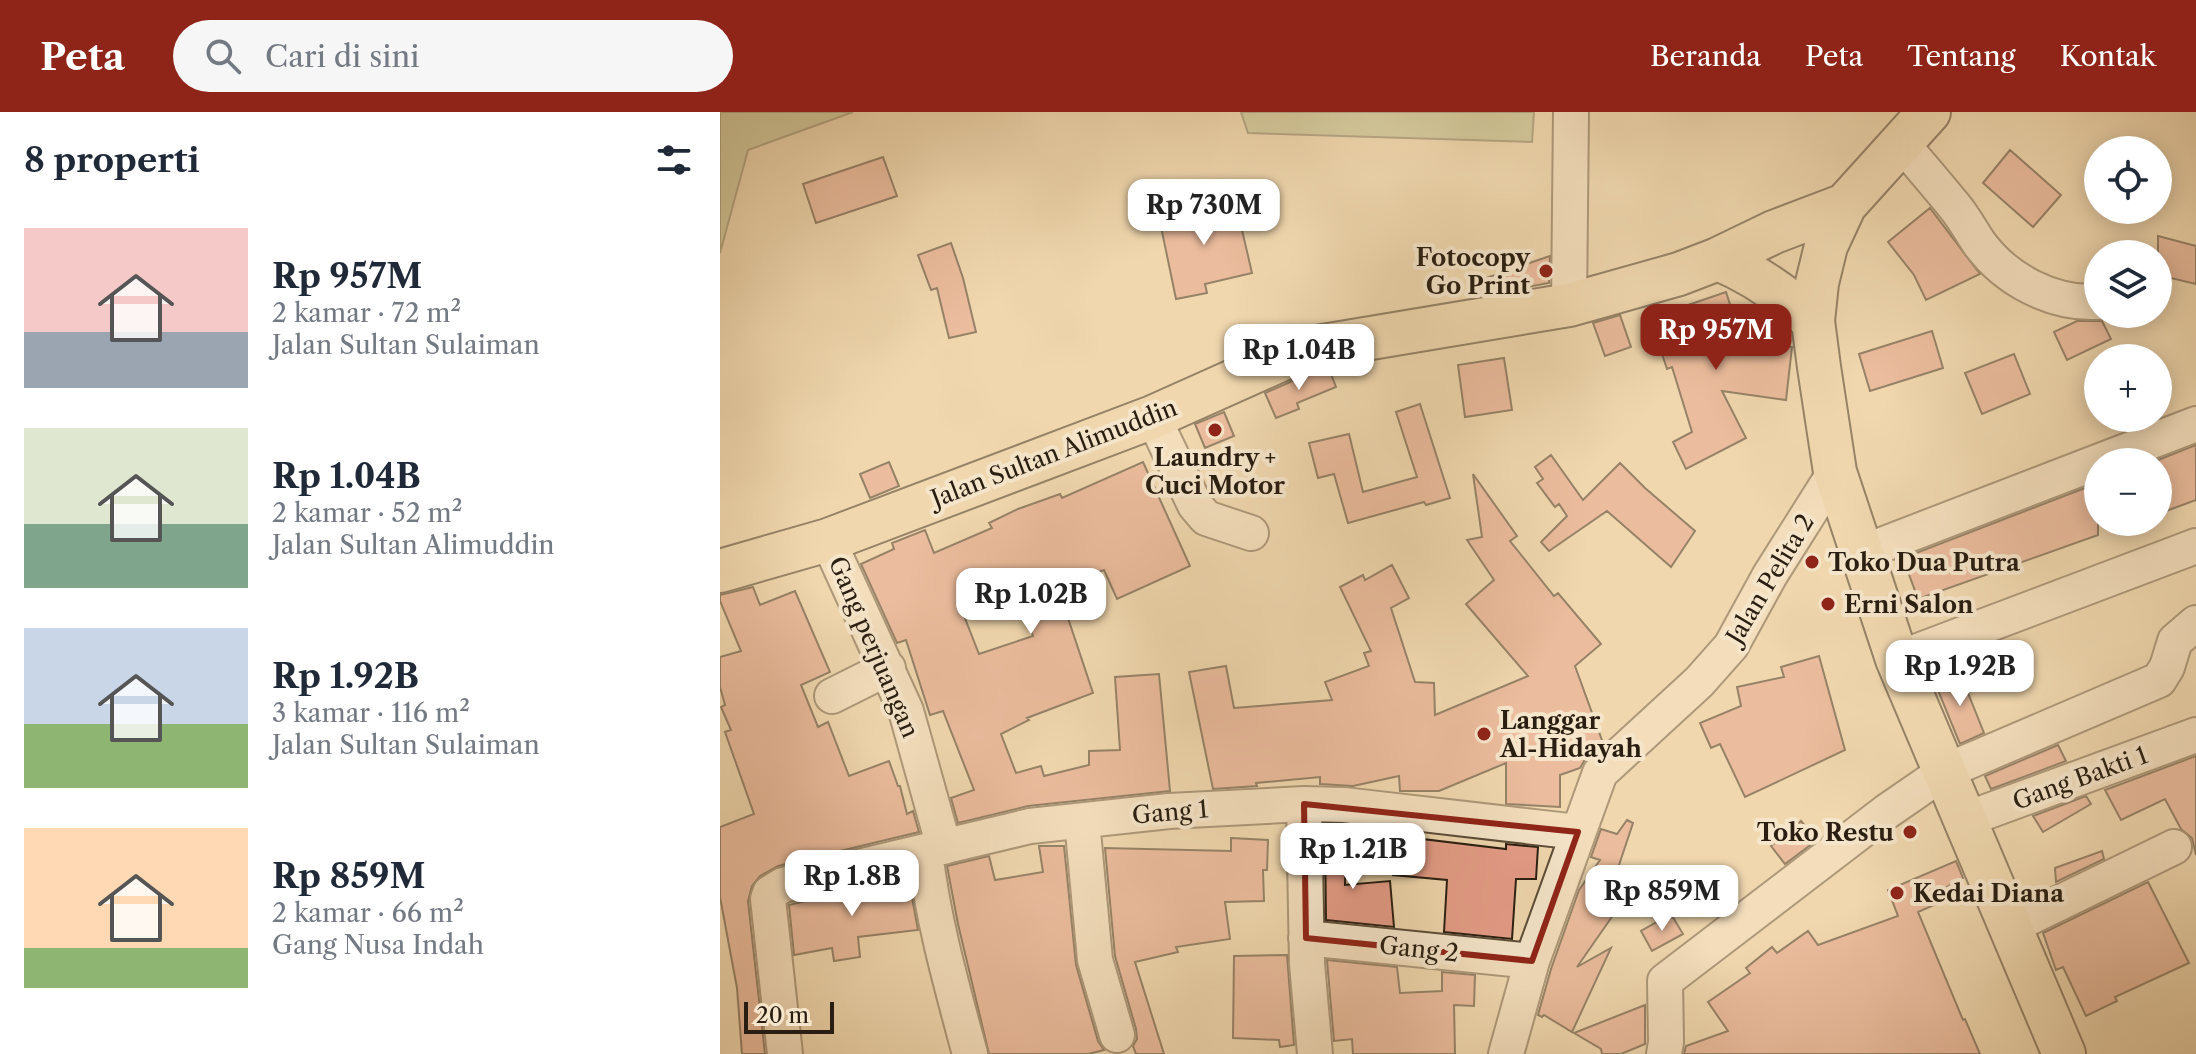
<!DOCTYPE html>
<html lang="id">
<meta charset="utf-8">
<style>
:root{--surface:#fff;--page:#f6f6f7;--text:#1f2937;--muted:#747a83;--accent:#8f2418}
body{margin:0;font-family:"Libre Caslon Text",serif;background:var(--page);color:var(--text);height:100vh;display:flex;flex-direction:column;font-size:30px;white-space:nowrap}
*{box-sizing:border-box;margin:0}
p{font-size:26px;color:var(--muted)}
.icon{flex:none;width:44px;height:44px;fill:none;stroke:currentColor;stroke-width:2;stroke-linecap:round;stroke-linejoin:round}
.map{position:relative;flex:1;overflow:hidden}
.panel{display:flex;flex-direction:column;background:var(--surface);width:720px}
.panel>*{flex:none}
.tools{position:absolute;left:1364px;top:24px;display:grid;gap:16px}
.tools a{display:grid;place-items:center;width:88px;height:88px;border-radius:50%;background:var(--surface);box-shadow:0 4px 20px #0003;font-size:40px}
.scale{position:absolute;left:24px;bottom:20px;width:90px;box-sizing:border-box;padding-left:8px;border:4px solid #291e11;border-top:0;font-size:22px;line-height:28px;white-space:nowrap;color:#291e11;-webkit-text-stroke:6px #f5e5ca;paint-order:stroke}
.price{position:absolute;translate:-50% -68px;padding:0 18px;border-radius:16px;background:#fff;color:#222;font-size:26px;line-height:52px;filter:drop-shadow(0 2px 4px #0008)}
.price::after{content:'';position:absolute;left:50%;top:48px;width:24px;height:18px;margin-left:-12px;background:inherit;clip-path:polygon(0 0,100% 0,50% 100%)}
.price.active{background:var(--accent);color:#fff}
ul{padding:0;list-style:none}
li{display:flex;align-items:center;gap:24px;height:200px;padding:0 24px}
li span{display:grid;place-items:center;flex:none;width:224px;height:160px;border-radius:0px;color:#555}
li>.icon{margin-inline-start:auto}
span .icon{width:96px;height:96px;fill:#fffc;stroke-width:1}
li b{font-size:34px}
h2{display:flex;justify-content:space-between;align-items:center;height:96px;padding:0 24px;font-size:34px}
header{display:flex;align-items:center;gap:48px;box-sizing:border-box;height:112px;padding:0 40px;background:var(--accent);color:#fff}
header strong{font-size:38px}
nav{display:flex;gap:44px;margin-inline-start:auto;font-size:28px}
.search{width:560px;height:72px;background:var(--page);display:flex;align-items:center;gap:20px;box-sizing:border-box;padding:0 28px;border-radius:44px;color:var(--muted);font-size:30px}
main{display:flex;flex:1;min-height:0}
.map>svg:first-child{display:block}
.green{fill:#b7bf8c;stroke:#706e4e;stroke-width:2}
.building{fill:#e59c87;stroke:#291e11;stroke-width:2;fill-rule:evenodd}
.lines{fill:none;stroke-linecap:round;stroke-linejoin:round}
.minor-casing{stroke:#5b4c38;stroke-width:38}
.major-casing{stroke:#291e11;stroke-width:46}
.minor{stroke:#f5e5ca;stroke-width:34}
.major{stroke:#f0d7ae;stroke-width:42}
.marked{fill:none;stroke:#8f2418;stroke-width:6;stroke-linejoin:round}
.poi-dot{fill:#8f2418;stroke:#f5e5ca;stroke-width:3}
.labels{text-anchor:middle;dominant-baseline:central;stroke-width:8;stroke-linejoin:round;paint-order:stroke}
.poi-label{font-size:24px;font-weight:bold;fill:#291e11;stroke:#f5e5ca;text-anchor:start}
.street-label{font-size:24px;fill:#291e11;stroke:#f5e5ca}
</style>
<header>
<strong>Peta</strong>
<div class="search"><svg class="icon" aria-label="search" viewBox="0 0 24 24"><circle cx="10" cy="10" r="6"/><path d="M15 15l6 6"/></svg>Cari di sini</div>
<nav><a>Beranda</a><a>Peta</a><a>Tentang</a><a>Kontak</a></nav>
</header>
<main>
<section class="panel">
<h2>8 properti<svg class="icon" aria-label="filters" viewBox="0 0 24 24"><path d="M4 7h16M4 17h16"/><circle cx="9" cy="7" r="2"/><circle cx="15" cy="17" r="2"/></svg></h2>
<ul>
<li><span style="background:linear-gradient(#f6c9c9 65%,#9aa5b1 0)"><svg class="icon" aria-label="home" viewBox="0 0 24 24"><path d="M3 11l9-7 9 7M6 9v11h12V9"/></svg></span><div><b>Rp 957M</b><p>2 kamar · 72 m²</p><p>Jalan Sultan Sulaiman</p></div></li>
<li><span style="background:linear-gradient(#dfe7d0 60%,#7fa58c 0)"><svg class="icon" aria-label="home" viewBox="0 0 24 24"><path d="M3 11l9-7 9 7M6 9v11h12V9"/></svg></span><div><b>Rp 1.04B</b><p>2 kamar · 52 m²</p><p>Jalan Sultan Alimuddin</p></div></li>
<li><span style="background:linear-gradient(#c9d6e8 60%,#8fb573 0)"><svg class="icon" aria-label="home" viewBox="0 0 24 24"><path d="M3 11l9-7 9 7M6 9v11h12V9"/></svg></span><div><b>Rp 1.92B</b><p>3 kamar · 116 m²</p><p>Jalan Sultan Sulaiman</p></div></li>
<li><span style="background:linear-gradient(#ffd9b3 75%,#8fb573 0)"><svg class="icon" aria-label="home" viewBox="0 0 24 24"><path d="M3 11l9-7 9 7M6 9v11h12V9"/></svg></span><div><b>Rp 859M</b><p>2 kamar · 66 m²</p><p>Gang Nusa Indah</p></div></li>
</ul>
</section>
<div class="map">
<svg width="1476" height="942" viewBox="0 0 1476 942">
<rect width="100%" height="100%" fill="#f0d7ae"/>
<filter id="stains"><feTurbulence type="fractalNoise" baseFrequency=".0025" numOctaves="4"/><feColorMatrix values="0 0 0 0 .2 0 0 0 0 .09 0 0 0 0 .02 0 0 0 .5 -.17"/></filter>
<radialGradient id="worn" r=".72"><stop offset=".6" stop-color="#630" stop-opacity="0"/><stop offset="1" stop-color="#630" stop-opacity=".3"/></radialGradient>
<path class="green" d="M0,0H133L28,38L0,141Z
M521,0H814L812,30L528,21Z"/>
<path class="building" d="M1290,38L1341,83L1313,115L1263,71Z
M163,45L177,84L96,111L83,72Z
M515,88L532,161L485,172L487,181L456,187L439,105Z
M1210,96L1260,162L1206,188L1194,163L1168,130Z
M1438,124L1476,134V172L1438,163Z
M231,131L243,166L256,220L229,226L217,176L211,178L198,143Z
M830,144L829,171L768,182L763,167Z
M1006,180L1022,229L1072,235L1066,288L1002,279L1026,326L966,357L953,330L972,320L952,255L947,257L930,206Z
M900,203L911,235L885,244L873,211Z
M1357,209H1382L1391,227L1347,248L1334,220Z
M1212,219L1223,256L1150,279L1139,242Z
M1294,242L1310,282L1262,302L1245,261Z
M784,246L792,298L745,305L738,253Z
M609,257L616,275L577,291L579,297L556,306L545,281L593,260Z
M700,292L730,386L706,393L704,390L628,411L614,362L598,366L589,331L629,322L643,380L697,365L676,300Z
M504,300L514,324L485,336L475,312Z
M1476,333V388L1438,402V348Z
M831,343L863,388L900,351L925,376L975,419L951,455L887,399L829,439L821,430L847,404L839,392L835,395L817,371L823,367L815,355Z
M169,350L179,374L150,386L140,362Z
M423,350L470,454L397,487L384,458L338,476L373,581L307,606L309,608L281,622L296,661L321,654L324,664L369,653V639L400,638L395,565L439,562L450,679L308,694L238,711L231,686L254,678L223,599L210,603L186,528L177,531L141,452L174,437L172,431L205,418L214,441L272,416L269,411L298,397L340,382L342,386ZM290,468L313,524L259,542L239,491Z
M753,362L797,424L790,429L834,484L838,481L881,532L855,554L883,631L866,646L860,656L840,663V695L786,692V651L719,679H680L679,664L633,674L600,672V665L536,671L537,674L493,677L469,560L506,554L514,596L612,588L605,570L649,554L644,541L651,539L620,475L643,463L645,468L672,453L689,486L671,496L695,570L714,571L715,603L808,564L746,492L774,468L747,428L762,425Z
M1378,371V423L1198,487L1183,446Z
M33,475L40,493L75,479L110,560L81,573L98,615L108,610L129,664L169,649L178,674H180L187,702L193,699L199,720L58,754L40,764L32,774L28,789L45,942H22L17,876L0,785V715L34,702L5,620L11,618L1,595L5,593L0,575V545L21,539L0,489V483Z
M1099,544L1125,638L1025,685L1000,632L991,636L980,611L1021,594L1017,575L1064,565L1061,555Z
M1240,561L1264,621L1240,632L1215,571Z
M1338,633L1346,649L1271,677L1265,664Z
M1476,644V743L1472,726L1461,717L1445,687L1401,708L1385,678Z
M1366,684L1371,692L1323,720L1313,704Z
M907,708L913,711L891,777L905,786L857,855L891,836L852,920L824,903L822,905L818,903L831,857L859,778L880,748L871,745L881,717L897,722Z
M1081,709L1097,728L1065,752L1051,734Z
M605,722H626L625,773L670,769L674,815L606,808Z
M511,726L548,728L547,758H543L544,789L505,790L510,827L456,835L458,840L415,850L444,942H416L413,934L417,927L416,917L395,844L385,736L511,739Z
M676,727L702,729V727L786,737V732L818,735L816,767H796L792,827L724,820L727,768L673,763Z
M319,734H344L356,853L378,929L384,938L368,942H269L238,812L227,754L269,744L275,768L323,760Z
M1382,739L1384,747L1336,770L1335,756Z
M1236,749L1243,766L1218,780L1223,789L1198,800L1243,908L1245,907L1260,942H964L966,934L1008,919L988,890L1030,861L1026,856L1052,835L1057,841L1088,819L1098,833L1178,804L1168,778Z
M188,764L198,818L138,825L140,845L114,849L112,836L74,843L69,793Z
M1428,770L1469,851L1395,885L1397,889L1366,904L1343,855L1336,858L1323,821Z
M951,802L963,822L932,839L921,819Z
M567,843L574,933L560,935L559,928L513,926L514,844Z
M607,848L677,855L680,881L722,879V860L755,863L754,894L734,893L735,942H633L632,927L614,929Z
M925,893V932L901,942H882L881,937L854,921Z"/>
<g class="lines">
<defs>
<path id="minor" d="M1182,32C1200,53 1218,74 1235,95C1244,106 1251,119 1259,131C1286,168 1332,192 1378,190
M849,193L851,0
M433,305L475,393L486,406L531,421
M108,428L186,599L224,735
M1141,441L1476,312
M1177,547L1476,434
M112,584L168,556
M584,692L587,852L595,942
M1244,708L1476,623
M362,709L375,848L397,923
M205,740C213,809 232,875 250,942
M1290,815L1454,735
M586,826L812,849
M65,942L48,787L50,781L63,773L310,714L449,699L584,692L624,693L858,720
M786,942L812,849L880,661L979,570L1011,534L1050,463L1115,360
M944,942L946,930L945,869L1166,700L1224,660L1439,568L1447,555L1455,529L1476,511"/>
<path id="major" d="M1209,0L1125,93L1106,134L1097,171L1093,209L1099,255L1115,360L1177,547L1344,942
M998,147C1035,162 1064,183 1093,209
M0,459L108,428L433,305L585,237L849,193L959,162L998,147L1054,120L1125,93"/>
</defs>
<use href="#minor" class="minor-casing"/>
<use href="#major" class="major-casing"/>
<use href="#minor" class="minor"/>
<use href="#major" class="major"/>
</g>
<path d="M0 0H1476V942H0ZM584,692L858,720L812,849L586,826Z" fill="#f0d7ae" fill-opacity=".55" fill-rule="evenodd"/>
<path class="marked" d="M584,692L858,720L812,849L586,826Z"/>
<g class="poi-dot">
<circle cx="826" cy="159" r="8"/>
<circle cx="495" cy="318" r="8"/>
<circle cx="1092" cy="450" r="8"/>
<circle cx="1108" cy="492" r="8"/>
<circle cx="764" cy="622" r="8"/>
<circle cx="1190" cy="720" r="8"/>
<circle cx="1177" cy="781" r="8"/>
</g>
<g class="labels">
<g class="poi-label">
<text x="810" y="145" text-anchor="end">Fotocopy<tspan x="810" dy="28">Go Print</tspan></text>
<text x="495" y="345" text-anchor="middle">Laundry +<tspan x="495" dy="28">Cuci Motor</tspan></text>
<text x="1108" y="450">Toko Dua Putra</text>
<text x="1124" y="492">Erni Salon</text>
<text x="780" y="608">Langgar<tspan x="780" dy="28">Al-Hidayah</tspan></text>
<text x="1174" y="720" text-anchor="end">Toko Restu</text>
<text x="1193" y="781">Kedai Diana</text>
</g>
<g class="street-label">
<text transform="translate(334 341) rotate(-21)">Jalan Sultan Alimuddin</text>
<text transform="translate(1050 467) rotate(-59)">Jalan Pelita 2</text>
<text transform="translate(154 535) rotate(67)">Gang perjuangan</text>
<text transform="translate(1360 666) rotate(-20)">Gang Bakti 1</text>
<text transform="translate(450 700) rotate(-5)">Gang 1</text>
<text transform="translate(699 837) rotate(6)">Gang 2</text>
</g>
</g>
<rect width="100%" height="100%" filter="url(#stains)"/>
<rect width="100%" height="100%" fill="url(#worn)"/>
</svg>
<div class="tools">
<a><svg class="icon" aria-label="locate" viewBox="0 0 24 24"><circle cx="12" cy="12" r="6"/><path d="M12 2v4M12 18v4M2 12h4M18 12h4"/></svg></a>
<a><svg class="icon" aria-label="layers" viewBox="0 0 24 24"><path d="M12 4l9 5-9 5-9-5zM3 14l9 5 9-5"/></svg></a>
<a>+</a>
<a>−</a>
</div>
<div class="scale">20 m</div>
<b class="price" style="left:484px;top:135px">Rp 730M</b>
<b class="price active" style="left:996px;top:260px">Rp 957M</b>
<b class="price" style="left:579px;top:280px">Rp 1.04B</b>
<b class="price" style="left:311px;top:524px">Rp 1.02B</b>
<b class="price" style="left:1240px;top:596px">Rp 1.92B</b>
<b class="price" style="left:633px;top:779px">Rp 1.21B</b>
<b class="price" style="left:132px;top:806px">Rp 1.8B</b>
<b class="price" style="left:942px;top:821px">Rp 859M</b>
</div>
</main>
